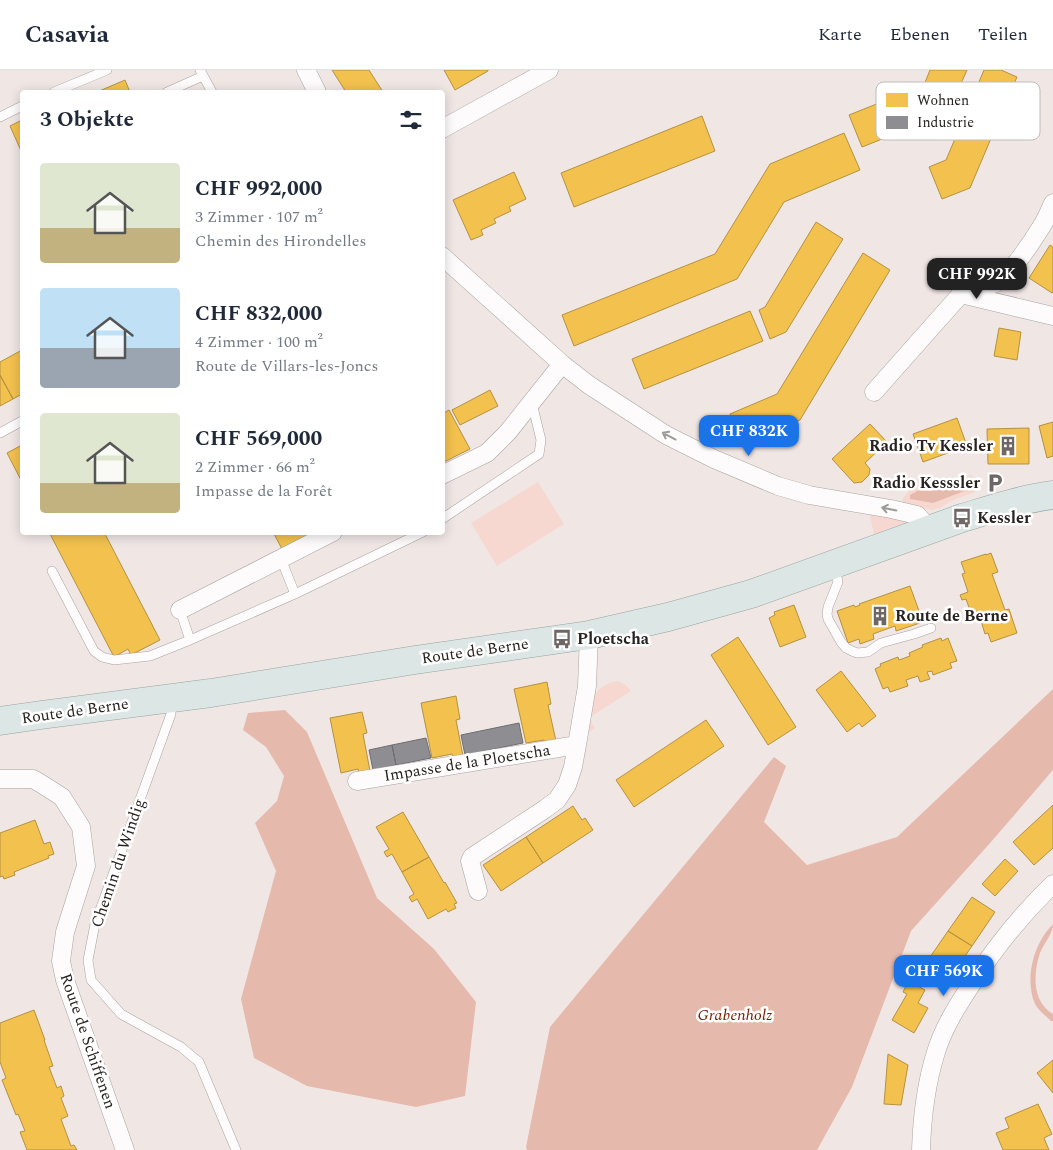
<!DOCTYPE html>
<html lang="de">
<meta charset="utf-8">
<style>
:root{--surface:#fff;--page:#f6f6f7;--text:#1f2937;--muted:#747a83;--line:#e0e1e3;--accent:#1a73e8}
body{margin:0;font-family:Spectral,serif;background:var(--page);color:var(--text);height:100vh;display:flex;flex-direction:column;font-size:19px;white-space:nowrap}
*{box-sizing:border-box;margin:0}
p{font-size:16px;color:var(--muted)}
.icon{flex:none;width:28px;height:28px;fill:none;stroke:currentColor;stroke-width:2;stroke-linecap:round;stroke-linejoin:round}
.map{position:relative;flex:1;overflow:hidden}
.side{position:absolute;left:20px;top:20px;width:425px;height:445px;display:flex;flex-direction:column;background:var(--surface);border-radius:5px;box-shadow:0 2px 12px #0003}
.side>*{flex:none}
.price{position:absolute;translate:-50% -42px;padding:0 11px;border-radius:10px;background:var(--accent);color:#fff;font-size:16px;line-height:32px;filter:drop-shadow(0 1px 2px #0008)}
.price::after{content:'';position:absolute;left:50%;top:30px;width:15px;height:11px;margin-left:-8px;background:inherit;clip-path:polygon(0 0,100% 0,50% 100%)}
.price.current{background:#222;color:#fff}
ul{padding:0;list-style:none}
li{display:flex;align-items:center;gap:15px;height:125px;padding:0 20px}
li span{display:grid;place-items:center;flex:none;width:140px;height:100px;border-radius:5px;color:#555}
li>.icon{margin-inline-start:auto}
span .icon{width:60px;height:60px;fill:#fffc;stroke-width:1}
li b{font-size:21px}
h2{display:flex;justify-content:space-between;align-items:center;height:60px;padding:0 20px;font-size:21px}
header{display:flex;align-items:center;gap:30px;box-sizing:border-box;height:70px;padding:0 25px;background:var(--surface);border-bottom:1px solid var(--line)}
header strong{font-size:24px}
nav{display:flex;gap:28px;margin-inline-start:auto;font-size:18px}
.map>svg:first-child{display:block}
.green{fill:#f6d8d0}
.forest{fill:#e6b9ad}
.homes{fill:#f2c14e;stroke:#b59140}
.industry{fill:#8d8d92;stroke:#6f6d70}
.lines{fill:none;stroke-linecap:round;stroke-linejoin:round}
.service-casing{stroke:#a8a2a0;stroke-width:10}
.minor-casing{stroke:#a8a2a0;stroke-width:19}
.primary-casing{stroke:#97a4a1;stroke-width:29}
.service{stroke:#fdfbfb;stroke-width:9}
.minor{stroke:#fdfbfb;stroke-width:18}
.primary{stroke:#dce6e4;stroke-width:28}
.oneway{stroke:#9d9998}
.labels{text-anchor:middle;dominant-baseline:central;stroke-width:5;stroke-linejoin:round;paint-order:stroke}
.poi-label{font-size:16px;font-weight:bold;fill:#282220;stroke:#fff;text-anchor:start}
.street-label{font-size:16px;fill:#282220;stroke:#fff}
.park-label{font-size:16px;font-style:italic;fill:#731c01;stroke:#fff}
.key{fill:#fff;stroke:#bebdbc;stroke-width:1}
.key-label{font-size:14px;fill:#282220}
</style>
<header>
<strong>Casavia</strong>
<nav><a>Karte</a><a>Ebenen</a><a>Teilen</a></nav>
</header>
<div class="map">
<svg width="1053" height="1080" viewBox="0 0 1053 1080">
<rect width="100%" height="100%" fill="#f0e7e5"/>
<path class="green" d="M972,405L975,422L951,431L940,438L932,440L902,433L903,428L909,420L920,416H931Z
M538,412L564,454L497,496L471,453Z
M869,442L911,451L874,464Z
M618,611L626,615L631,621L589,648L595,658L586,665L592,626C600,618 607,612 618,611Z"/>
<path class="forest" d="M964,411L970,414L967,420L933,433L910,429V425L919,420L931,421Z
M1053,619V700L991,772L911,861L852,1017L817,1080H527L526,1077L550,957L774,687L786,696L764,752L807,795L897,767Z
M285,640L307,662L377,828L434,879L476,932L465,1026L416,1037L307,1016L254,988L241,929L276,801L255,753L277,731L284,706L266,677L243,660L248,643Z
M1053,854C1053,864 1044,873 1040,883C1033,904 1032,932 1053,944V951H1051C1046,946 1038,940 1035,934C1024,908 1034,873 1053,854Z"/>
<path class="homes" d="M332,0H369L383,22H346Z
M444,0H488V1L455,20Z
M930,0H967L948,43L862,77L849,45L924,15Z
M984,0H1001L1017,7L970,118L942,129L929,97L946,90Z
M125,10L130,22H97Z
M702,46L715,81L574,137L561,103Z
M22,50V83L10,56Z
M844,63L860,100L784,132L737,209L574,276L562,245L715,184L770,94Z
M514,102L526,129L509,137L511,141L494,149L496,153L481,160L483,165L471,170L453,130Z
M816,152L843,169L786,262L770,269L759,240L765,237Z
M1050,175L1053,177V222L1052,223L1029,208Z
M863,183L890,200L800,350L743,374L730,344L777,324Z
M750,241L763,271L644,319L632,289Z
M999,258L1021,262L1017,290L994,286Z
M22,280V324L13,329L0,305V292Z
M0,305L13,329L0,336Z
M490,320L498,336L460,355L452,340Z
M449,340L470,379L442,393V344Z
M957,348L967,376L923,392L913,364Z
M1053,352V386L1047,388L1039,356Z
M870,354L887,372L865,393L870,399L869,405L862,412L854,413L832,389Z
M1029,358V394H988L987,359Z
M22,375V412L7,383Z
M49,462H104L160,570L131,585L128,579L114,587Z
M273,462H313L282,479Z
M991,483L998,502L992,504L1005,540L1009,539L1017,563L991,572L988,563L985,564L978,541L971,543L966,529L962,530L960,525L968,522L962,504L965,503L961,492L986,484V485Z
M910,516L923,552L896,561L895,556L873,564L874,569L860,574L859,569L848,573L837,541L854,535L855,537L860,535L859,534Z
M794,535L806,567L780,577L769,548L775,545L774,542Z
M738,567L796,657L768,675L711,585Z
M941,568L942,571L948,568L957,591L950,593L952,598L933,605L932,601L927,602L930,609L920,612L918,606L906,610L908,616L890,622L888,617L883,619L875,599L881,596L880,594L898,587L899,590L910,586L909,583L923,577L922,575Z
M841,601L876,646L862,657L859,653L847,662L816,620Z
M547,612L551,634L548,635L556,671L544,673V670L526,673L514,619Z
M456,626L460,649L456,650L463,686L453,688L452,684L432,688L421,633Z
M362,642L367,663L363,664L370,701L359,703L358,699L341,703L330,648Z
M706,650L724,676L634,737L616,710Z
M1053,735V778L1034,795L1013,772Z
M573,736L582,750L585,748L593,760L543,793L526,767Z
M403,742L429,787L402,802L392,784L387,787L384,782L389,779L376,757Z
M35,750L44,774L50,772L54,784L48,786L49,788L14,802L15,805L4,809L3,806L0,807V763Z
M526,767L543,793L501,821L483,795Z
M429,787L444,813L445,812L457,833L454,834L456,838L448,842L446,839L428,849L417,829L412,832L409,827L414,824L402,802Z
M1005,789L1018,801L995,826L982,814Z
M972,827L995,842L972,876L948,861Z
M948,861L972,876L949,909L926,893Z
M903,908L925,920L918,933L928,938L914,963L892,950L907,924L903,922L906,916L900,912Z
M34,940L45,970H44L53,996L49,997L57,1018L61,1016L64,1026L61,1028L68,1046L61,1049L71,1076L74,1075L77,1080H27L20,1062L25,1061L18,1044L16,1045L2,1010L6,1008L0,992V953Z
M888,984L908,995L901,1035L884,1034Z
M1053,990V1023L1037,1003Z
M1038,1034L1052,1064L1044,1068L1049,1080H1003L996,1063L1009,1058L1005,1048Z"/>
<path class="industry" d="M519,653L523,673L465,685L461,665Z
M426,668L431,688L396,695L392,675Z
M392,675L396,695L373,700L369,680Z"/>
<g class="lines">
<defs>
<path id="service" d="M200,0L212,22
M54,22L107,0
M167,22L203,6
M0,47L22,36
M0,363L22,351
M442,449L539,384L541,370L532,333
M281,489L295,524
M835,498L838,512L828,537L827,544L828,549L841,572L846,578L852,581L857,583L868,582L881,573L914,564L931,558
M52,501L94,581L102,587L114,590L150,586L190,570L295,524L423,462
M180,540L190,570
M171,631V644L95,854L88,890L91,910L121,944L181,977L199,992L236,1080"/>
<path id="minor" d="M306,0L317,22
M442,59L549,0
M442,186L562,294L589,315L666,365L714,389L778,416L809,425L891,439L917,445L930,460
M961,224L1053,246
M874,322L969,215C978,212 985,215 993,214C1007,211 1035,167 1043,154C1047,147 1050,140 1053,133
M442,405L487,383L508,362L562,294
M180,540L333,462
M0,709H33L40,713L62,727L81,757L86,796L65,862L61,891L65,910L125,1080
M357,711L577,675L587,616L589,565
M478,821L470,791L472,787L545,739L557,730L567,715L573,697L577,675
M921,1080C922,1046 926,1014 936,982C943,959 956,938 969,918C993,880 1021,845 1053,814"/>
<path id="primary" d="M0,651L41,645L211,623L415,590L589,565L668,547L751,524L962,448C992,439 1022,429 1053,425"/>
</defs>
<use href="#service" class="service-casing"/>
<use href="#minor" class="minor-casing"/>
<use href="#primary" class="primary-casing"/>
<use href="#service" class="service"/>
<use href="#minor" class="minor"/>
<use href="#primary" class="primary"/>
</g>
<defs><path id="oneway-shaft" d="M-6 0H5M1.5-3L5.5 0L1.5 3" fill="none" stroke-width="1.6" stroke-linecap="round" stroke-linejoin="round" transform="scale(1.25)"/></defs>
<g class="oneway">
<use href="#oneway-shaft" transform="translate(669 366) rotate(-152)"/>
<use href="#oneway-shaft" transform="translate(889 439) rotate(-169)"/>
</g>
<defs>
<symbol id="building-bare" viewBox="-9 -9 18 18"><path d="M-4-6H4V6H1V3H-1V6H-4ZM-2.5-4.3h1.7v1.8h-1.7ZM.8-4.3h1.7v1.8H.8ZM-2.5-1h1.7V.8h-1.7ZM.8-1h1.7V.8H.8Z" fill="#6e6765" stroke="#fff" stroke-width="2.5" paint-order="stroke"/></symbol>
<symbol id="parking-bare" viewBox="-9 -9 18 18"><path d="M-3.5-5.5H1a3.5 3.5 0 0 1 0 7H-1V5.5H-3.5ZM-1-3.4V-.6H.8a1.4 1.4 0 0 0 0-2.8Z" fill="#6e6765" stroke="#fff" stroke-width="2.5" paint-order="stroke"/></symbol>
<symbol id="bus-bare" viewBox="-9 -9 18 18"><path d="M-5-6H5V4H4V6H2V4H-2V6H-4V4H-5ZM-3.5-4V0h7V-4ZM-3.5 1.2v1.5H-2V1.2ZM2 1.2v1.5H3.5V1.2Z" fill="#6e6765" stroke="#fff" stroke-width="2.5" paint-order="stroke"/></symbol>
</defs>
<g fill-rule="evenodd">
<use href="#building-bare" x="994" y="362" width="28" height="28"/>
<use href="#parking-bare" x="981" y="399" width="28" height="28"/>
<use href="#bus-bare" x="948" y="434" width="28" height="28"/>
<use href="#building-bare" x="866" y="532" width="28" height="28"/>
<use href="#bus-bare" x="548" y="555" width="28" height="28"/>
</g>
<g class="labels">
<g class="poi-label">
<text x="993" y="376" text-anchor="end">Radio Tv Kessler</text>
<text x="980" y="413" text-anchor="end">Radio Kesssler</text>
<text x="977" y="448">Kessler</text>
<text x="895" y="546">Route de Berne</text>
<text x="577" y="569">Ploetscha</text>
</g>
<g class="street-label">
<text transform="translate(475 581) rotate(-8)">Route de Berne</text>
<text transform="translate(75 641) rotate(-8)">Route de Berne</text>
<text transform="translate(467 693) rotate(-9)">Impasse de la Ploetscha</text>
<text transform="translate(118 793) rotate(-71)">Chemin du Windig</text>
<text transform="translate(88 971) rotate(71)">Route de Schiffenen</text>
</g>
<g class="park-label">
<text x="735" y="945">Grabenholz</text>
</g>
</g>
<rect x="876" y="12" width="164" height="58" rx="8" class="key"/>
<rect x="886" y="23" width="22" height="14" fill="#f2c14e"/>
<rect x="886" y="46" width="22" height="13" fill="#8d8d92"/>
<g class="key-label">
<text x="917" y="35">Wohnen</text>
<text x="917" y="57">Industrie</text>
</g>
</svg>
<b class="price current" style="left:977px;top:230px">CHF 992K</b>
<b class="price" style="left:749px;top:387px">CHF 832K</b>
<b class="price" style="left:944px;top:927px">CHF 569K</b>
<section class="side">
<h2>3 Objekte<svg class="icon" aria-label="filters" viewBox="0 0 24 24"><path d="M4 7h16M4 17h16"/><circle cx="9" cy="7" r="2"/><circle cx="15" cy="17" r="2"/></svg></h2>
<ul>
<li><span style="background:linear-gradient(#dfe7d0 65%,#c2b280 0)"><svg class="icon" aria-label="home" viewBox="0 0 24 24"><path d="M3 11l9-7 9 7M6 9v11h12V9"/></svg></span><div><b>CHF 992,000</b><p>3 Zimmer · 107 m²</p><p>Chemin des Hirondelles</p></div></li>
<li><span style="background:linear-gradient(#bfe0f5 60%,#9aa5b1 0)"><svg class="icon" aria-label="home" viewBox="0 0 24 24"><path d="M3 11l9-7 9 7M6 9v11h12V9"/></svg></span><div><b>CHF 832,000</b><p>4 Zimmer · 100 m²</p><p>Route de Villars-les-Joncs</p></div></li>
<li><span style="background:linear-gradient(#dfe7d0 70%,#c2b280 0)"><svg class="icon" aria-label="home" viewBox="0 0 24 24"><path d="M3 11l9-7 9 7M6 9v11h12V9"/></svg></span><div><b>CHF 569,000</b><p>2 Zimmer · 66 m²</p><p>Impasse de la Forêt</p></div></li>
</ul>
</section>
</div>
